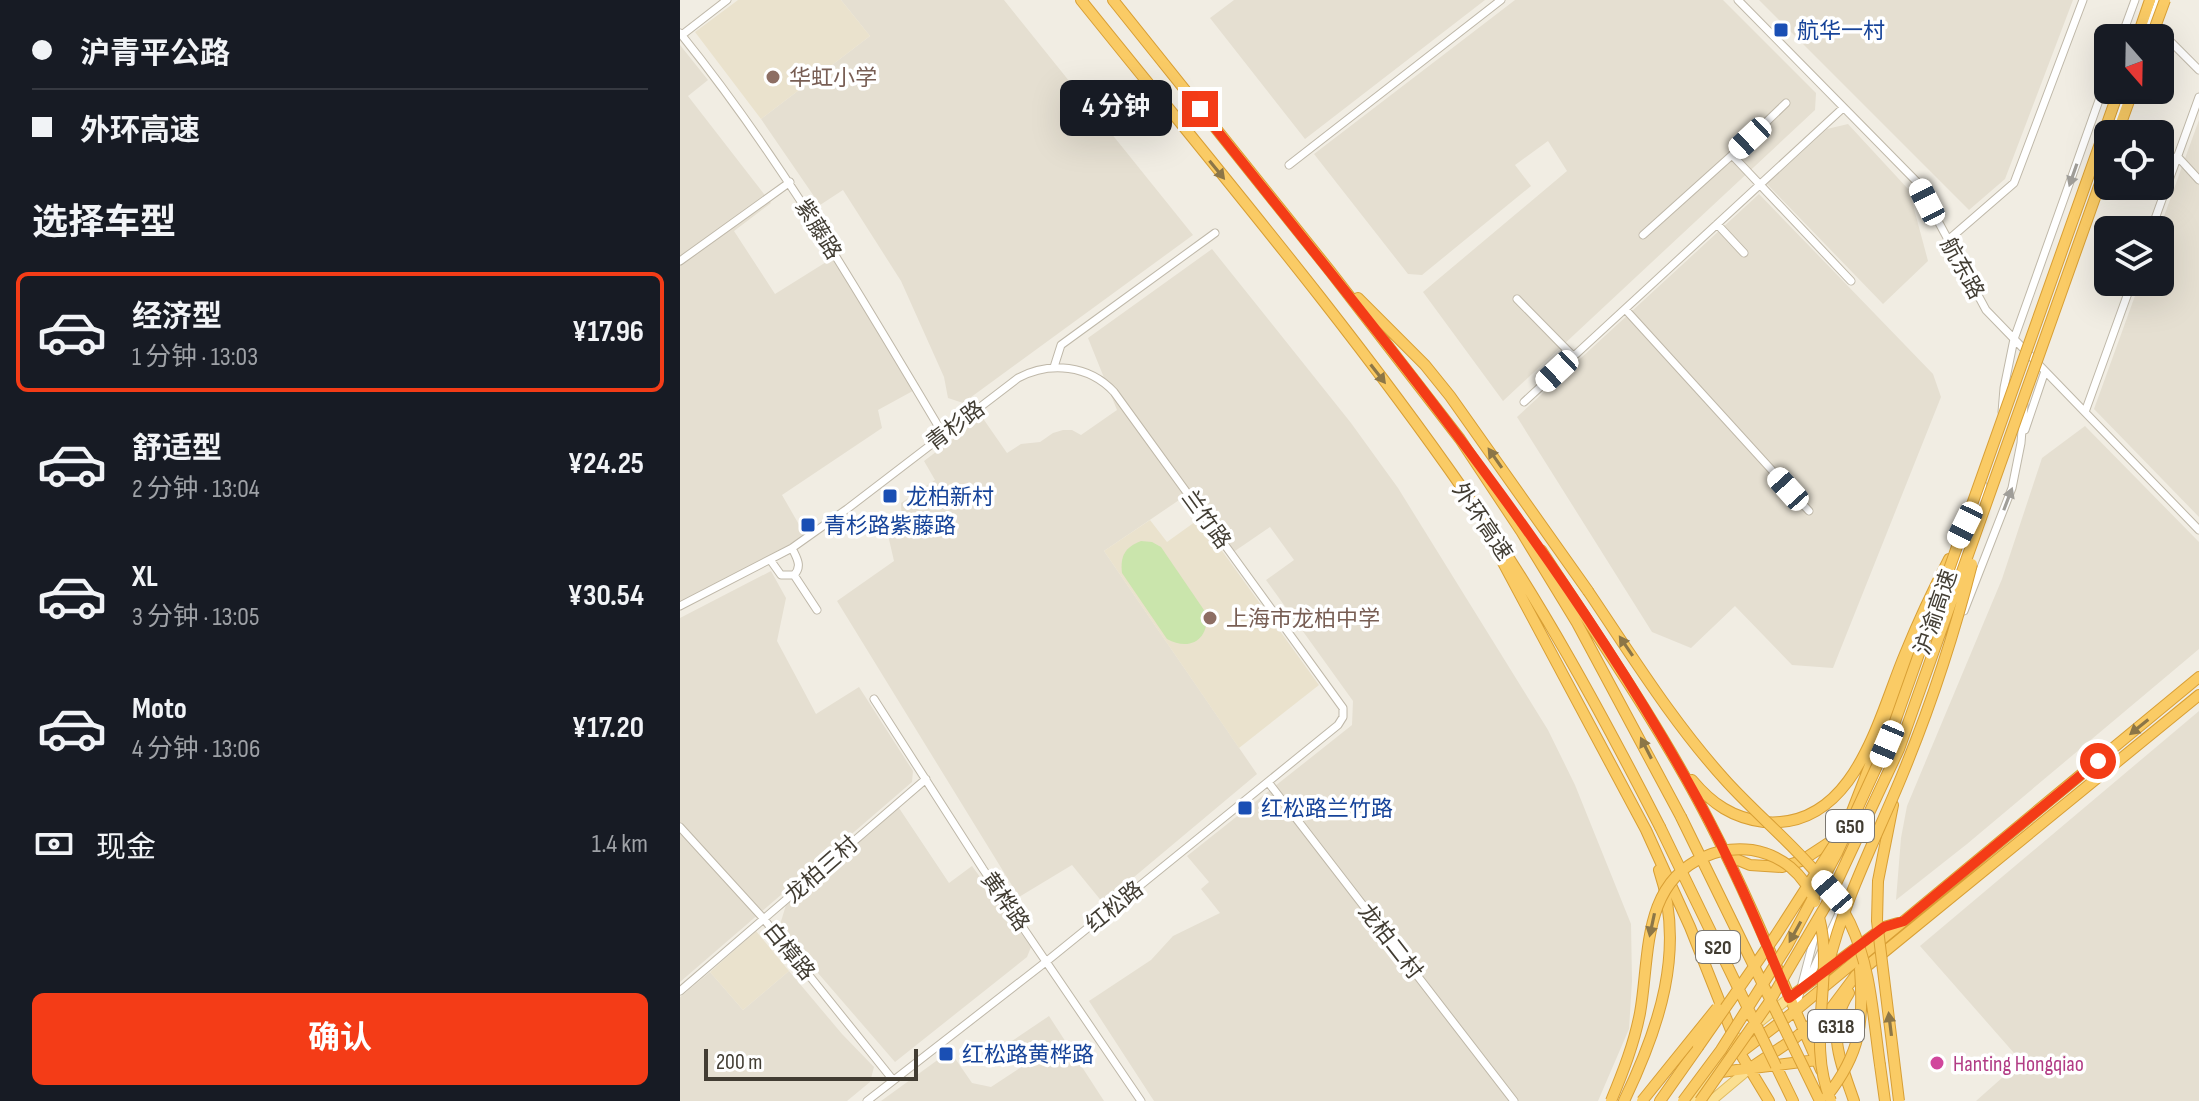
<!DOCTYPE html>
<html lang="zh">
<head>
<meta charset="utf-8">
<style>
	:root { --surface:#171b24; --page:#20242c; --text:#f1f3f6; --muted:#9ea1a6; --line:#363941; --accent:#f43c17 }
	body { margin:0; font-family:"Sofia Sans Condensed","Noto Sans SC",sans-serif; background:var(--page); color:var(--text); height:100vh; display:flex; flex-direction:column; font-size:30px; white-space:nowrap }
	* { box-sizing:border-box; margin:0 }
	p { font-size:26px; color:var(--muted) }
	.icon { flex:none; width:44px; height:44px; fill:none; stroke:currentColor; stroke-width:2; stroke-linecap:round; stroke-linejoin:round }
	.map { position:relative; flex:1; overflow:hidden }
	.side { display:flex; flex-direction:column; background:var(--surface); width:680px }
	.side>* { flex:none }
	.guide { display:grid; align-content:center; height:176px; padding:0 32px; background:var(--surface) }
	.needle { width:52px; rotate:160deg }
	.tools { position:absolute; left:1414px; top:24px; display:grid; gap:16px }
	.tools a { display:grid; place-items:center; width:80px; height:80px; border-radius:12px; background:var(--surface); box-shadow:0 8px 32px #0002; font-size:40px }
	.scale { position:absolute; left:24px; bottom:20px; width:214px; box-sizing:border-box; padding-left:8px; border:4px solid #423d33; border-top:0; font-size:22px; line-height:28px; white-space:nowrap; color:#423d33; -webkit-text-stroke:6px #fff; paint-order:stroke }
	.end { position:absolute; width:36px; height:36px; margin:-18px; border:10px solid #f43c17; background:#fff; box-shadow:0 0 0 4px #fff }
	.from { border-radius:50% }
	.bubble { position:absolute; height:56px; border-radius:12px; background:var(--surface); box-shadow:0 8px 32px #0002; font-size:26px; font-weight:700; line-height:56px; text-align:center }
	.car { position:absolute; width:24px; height:48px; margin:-24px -12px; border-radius:10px; box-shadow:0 0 6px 2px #0007; background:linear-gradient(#fff 24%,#345 0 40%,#fff 0 76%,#345 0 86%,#fff 0) }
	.guide b { display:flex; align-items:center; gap:28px; height:76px; font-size:30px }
	.guide b+b { border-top:2px solid var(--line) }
	.guide i { width:20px; height:20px; background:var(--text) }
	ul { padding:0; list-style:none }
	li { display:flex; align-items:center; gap:24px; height:120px; margin:0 16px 12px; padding:0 16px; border:4px solid transparent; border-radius:12px }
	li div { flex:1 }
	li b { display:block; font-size:30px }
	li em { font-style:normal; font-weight:700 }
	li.current { border-color:var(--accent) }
	li>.icon { width:72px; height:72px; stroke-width:1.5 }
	h2 { padding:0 32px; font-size:36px; line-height:96px }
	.pay { display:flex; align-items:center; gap:20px; height:88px; padding:0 32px; font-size:30px }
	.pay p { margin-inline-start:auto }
	.cta { display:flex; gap:16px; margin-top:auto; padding:16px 32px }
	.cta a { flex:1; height:92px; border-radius:12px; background:var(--accent); color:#fff; font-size:32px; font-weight:700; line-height:92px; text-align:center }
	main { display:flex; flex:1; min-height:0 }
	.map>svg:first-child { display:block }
	.residential { fill:#e5dfd1 }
	.education { fill:#eae2cd }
	.green { fill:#cae5ac }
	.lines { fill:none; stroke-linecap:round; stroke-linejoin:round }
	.minor-casing { stroke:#bfb8a9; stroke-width:9 }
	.major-casing { stroke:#e0bc62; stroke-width:11 }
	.highway-casing { stroke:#d89f35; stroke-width:12 }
	.minor { stroke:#fff; stroke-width:7 }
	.major { stroke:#fbdf91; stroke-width:9 }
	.highway { stroke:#facb65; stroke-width:10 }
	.highway-bridge-casing { stroke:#d89f35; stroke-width:12; stroke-linecap:butt }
	.highway-bridge { stroke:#facb65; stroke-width:10 }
	.oneway { fill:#8c7647 }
	.oneway2 { fill:#a09e99 }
	.route { stroke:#f43c17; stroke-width:10 }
	.transit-dot { fill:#1a4fb4; stroke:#fff; stroke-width:3 }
	.education-dot { fill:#8d6e63; stroke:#fff; stroke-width:3 }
	.hotel-dot { fill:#d1479c; stroke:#fff; stroke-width:3 }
	.labels { text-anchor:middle; stroke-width:7; stroke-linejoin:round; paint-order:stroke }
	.shield { fill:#fff; stroke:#7b7770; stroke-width:2 }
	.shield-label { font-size:20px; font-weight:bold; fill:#423d33 }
	.transit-label { font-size:22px; fill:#164399; stroke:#fff; text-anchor:start }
	.education-label { font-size:22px; fill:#785e54; stroke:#fff; text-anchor:start }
	.street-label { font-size:22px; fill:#423d33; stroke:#fff }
	.hotel-label { font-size:22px; fill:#b23c85; stroke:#fff; text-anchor:start }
</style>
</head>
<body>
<main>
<section class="side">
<div class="guide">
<b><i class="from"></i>沪青平公路</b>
<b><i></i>外环高速</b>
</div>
<h2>选择车型</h2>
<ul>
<li class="current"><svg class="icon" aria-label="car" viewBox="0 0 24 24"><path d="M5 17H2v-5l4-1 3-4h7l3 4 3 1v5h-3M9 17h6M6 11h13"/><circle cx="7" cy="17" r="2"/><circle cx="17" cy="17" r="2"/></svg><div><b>经济型</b><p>1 分钟 · 13:03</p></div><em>¥17.96</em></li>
<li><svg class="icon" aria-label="car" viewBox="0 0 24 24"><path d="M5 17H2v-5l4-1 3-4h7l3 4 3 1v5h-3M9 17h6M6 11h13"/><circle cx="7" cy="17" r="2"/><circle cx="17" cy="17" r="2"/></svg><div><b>舒适型</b><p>2 分钟 · 13:04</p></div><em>¥24.25</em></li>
<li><svg class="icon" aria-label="car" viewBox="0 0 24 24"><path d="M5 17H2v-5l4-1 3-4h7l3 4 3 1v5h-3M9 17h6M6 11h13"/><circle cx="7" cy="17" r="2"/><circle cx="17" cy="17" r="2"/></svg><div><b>XL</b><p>3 分钟 · 13:05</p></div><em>¥30.54</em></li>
<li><svg class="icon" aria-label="car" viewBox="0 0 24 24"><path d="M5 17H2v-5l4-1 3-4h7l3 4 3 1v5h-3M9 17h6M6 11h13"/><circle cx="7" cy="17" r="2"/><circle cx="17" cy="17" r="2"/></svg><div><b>Moto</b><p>4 分钟 · 13:06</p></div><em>¥17.20</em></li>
</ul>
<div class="pay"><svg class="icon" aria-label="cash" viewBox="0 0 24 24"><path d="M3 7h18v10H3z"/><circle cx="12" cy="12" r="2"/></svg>现金<p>1.4 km</p></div>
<div class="cta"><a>确认</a></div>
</section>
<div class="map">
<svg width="1519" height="1101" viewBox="0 0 1519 1101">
	<rect width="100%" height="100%" fill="#f1ede3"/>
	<path class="residential" d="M161 0H324L513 235 283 403 268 398 264 377 221 281 163 190 140 205 81 119 190 36Z
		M554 0H805L625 139 530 18Z
		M835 0H1043L1136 93 1135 110 823 401 743 292 887 171 868 141 835 165 851 186 742 275 728 274 634 154Z
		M1079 0H1393L1325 179 1289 210Z
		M0 45 28 80 8 96 91 203 54 231 95 294 159 254 240 387 198 410 202 428 102 495 125 535 95 554 0 602Z
		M1519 120V517L1414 409 1460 282H1480L1479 230Z
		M1168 124 1229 190 1248 261 1203 304 1087 184 1147 129Z
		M1079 194 1253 374 1261 397 1153 668 1112 665 1055 606 1011 648 972 632 837 417Z
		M532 249 671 423 718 488 868 730 895 785 951 924 952 981 949 1029 918 1101H474L409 1001 471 960 493 936 540 913 521 889 529 882 507 856 672 725 673 701 586 580 614 560 590 527 552 553 508 494 424 551 577 774 423 903 392 865 339 897 157 601 214 561 208 535 222 524 221 503 255 480 244 461 302 417 327 453 341 444 360 442 373 433 383 430H392L401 435 437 410 408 338Z
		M1405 426 1519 542V649L1287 844 1216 900 1221 838 1227 806 1322 579 1362 458Z
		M91 571 106 598 97 641 136 714 179 687 233 771 232 782 0 982V618Z
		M1519 711V1101H1296L1341 1061 1240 946Z
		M219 808 269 883 292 866 351 947 347 957 215 1062 99 928 106 905Z
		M109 971 162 1034 194 1067 190 1082 167 1101H0V997L30 972 63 1010Z
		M369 1016 424 1101H201L270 1051 292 1083 311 1087 346 1064 332 1041Z"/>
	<path class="education" d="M58 0H161L190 36 81 119 15 32Z
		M519 519 639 685 559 748 424 551 470 520 487 542Z
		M76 931 109 971 63 1010 30 972Z"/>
	<path class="green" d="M461 541 472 542 481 547 526 613C530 639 510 652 487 639L442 573C440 556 445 547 461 541Z"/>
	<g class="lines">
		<g class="minor-casing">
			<path id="minor" d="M1058 0 1237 182 1306 310 1519 530
				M1469 28 1487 38 1519 70
				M0 33C101 158 181 297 263 434
				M2 35 47 0
				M1441 38 1455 0
				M1465 38 1479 0
				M1106 103 1052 155 1171 281
				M1432 134 1447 90
				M1497 156 1519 180
				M609 165 821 0
				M1421 166 1428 146
				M1037 224 1064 253
				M1471 230 1519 97
				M963 235 1052 155
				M1267 241 1334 183 1403 0
				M0 261 110 182
				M837 299 893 356
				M945 309 1129 511
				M374 367 381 345 535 233
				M844 402 1163 108
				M1322 412 1324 388 1334 339 1428 75
				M1405 412 1452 282
				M1345 430 1365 371
				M91 561 101 575H114C123 566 116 557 112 548
				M114 575 137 610
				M0 606 112 548 167 509 338 378C370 361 409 365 434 392L663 708V717L658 725 367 961 187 1101
				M1284 611 1332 488 1341 443 1344 405
				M1252 632 1295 518 1303 485
				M194 699 303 869 461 1101
				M588 782 834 1101
				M1184 812 1208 753
				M0 827 83 918 213 1080
				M1127 983 1162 907
				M0 991 246 779
				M1116 1007 1137 927"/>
		</g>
		<g class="major-casing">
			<path id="major" d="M1077 1024 1109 998
				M1011 1101 1059 1038
				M1031 1101 1069 1069"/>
		</g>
		<g class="highway-casing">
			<path id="highway" d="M401 0C531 162 666 321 785 492 859 598 921 712 980 827
				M433 0 650 271 780 439 841 531 897 623 1001 817
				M1457 38 1470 0
				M1437 134 1453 90
				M678 298 745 365 770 396 908 591
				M861 550C920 640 982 729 1031 825 1072 904 1105 988 1141 1070
				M820 557 966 830 1010 927 1060 1053 1089 1101
				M1012 780C1032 804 1053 818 1084 822 1175 830 1198 718 1225 654 1238 622 1253 590 1269 559
				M1046 855 1070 865 1102 867 1121 861 1153 840 1171 814 1235 649 1253 630
				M1198 881 1213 805
				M1169 993C1145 1030 1161 1063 1174 1101
				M1109 998 1204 927 1218 923
				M1060 1053 1115 1011 1519 677
				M1200 1065 1205 1101
				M1096 1066 1113 1101
				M1069 1069 1115 1038 1152 1007 1176 975 1519 695
				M1041 1072 1137 1060
				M944 1101C979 1028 1006 950 979 870
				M980 1101 1018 1047"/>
		</g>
		<use href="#minor" class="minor"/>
		<use href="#major" class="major"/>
		<use href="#highway" class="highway"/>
		<g class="highway-bridge-casing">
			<path id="highway-bridge" d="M1471 38 1485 0
				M908 591C952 656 994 724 1047 782 1089 828 1143 867 1170 923 1191 967 1193 1017 1200 1065
				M1001 817 1140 1101
				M980 827 1096 1066
				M1198 881 1197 921 1219 1101
				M1139 917C1155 977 1125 1041 1151 1101
				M1148 966C1164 899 1197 837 1223 773 1251 705 1274 635 1292 564
				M1018 1047 1096 935 1157 840
				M1147 1096C1181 1053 1184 1022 1180 969
				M931 1101C943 1072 954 1044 960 1013 970 958 961 884 1024 857 1039 850 1055 848 1072 850 1102 855 1124 874 1135 902
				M962 1101 1037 1008
				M1003 1101 1041 1050 1107 946 1157 853 1207 744 1439 90
				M1020 1101 1088 1004 1146 905 1219 749 1428 161"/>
		</g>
		<use href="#highway-bridge" class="highway-bridge"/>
	</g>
	<defs><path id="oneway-solid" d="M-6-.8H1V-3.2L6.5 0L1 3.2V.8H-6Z" transform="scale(2)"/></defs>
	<g class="oneway">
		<use href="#oneway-solid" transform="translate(537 170) rotate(51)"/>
		<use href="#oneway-solid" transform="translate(698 374) rotate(52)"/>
		<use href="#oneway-solid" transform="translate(815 458) rotate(-125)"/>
		<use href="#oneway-solid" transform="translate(946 646) rotate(-124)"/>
		<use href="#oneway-solid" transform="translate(1459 727) rotate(141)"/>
		<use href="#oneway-solid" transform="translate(966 748) rotate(-117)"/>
		<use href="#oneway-solid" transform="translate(972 925) rotate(102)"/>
		<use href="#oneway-solid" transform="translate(1115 932) rotate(119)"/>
		<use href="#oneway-solid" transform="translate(1210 1024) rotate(-97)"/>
	</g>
	<g class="oneway2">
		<use href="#oneway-solid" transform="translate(1393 175) rotate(109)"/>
		<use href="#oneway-solid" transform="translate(1328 499) rotate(-69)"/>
	</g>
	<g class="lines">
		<path class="route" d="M520 109C696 331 882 551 1018 800 1053 864 1081 932 1109 998L1204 927 1224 921 1418 761"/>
	</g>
	<g class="transit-dot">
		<rect x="1093" y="22" width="16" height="16" rx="4"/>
		<rect x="202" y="488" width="16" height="16" rx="4"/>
		<rect x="120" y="517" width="16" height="16" rx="4"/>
		<rect x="557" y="800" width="16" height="16" rx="4"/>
		<rect x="258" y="1046" width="16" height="16" rx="4"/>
	</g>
	<g class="education-dot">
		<circle cx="93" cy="77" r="8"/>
		<circle cx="530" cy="618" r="8"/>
	</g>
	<circle class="hotel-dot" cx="1257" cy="1063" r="8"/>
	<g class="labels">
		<g class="shield">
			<rect x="1146" y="810" width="48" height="32" rx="6"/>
			<rect x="1016" y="931" width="44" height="32" rx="6"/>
			<rect x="1128" y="1010" width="56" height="32" rx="6"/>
		</g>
		<g class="shield-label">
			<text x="1170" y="833">G50</text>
			<text x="1038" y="954">S20</text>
			<text x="1156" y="1033">G318</text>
		</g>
		<g class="transit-label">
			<text x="1117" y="38">航华一村</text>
			<text x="226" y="504">龙柏新村</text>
			<text x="144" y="533">青杉路紫藤路</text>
			<text x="581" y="816">红松路兰竹路</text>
			<text x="282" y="1062">红松路黄桦路</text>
		</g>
		<g class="education-label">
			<text x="109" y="85">华虹小学</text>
			<text x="546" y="626">上海市龙柏中学</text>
		</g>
		<g class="street-label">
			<text transform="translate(139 229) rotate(58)" y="8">紫藤路</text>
			<text transform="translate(1283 268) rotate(61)" y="8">航东路</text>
			<text transform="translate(275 425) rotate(-37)" y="8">青杉路</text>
			<text transform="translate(527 519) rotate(54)" y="8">兰竹路</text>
			<text transform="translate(803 521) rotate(56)" y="8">外环高速</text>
			<text transform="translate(1255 612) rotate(-71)" y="8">沪渝高速</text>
			<text transform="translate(141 869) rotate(-41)" y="8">龙柏三村</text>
			<text transform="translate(326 901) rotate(55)" y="8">黄桦路</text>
			<text transform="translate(434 906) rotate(-39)" y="8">红松路</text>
			<text transform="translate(711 941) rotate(52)" y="8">龙柏二村</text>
			<text transform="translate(110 951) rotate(51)" y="8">白樟路</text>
		</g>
		<g class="hotel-label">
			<text x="1273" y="1071">Hanting Hongqiao</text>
		</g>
	</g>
</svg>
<div class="tools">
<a><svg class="needle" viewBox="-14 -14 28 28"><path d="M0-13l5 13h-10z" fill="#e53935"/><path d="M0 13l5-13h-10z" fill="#9ea1a6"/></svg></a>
<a><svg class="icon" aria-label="locate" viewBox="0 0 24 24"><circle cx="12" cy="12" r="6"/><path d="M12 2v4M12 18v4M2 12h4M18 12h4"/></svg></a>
<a><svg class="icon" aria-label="layers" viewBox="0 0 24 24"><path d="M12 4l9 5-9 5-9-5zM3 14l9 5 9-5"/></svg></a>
</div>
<div class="scale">200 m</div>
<i class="end from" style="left:1418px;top:761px"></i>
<i class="end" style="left:520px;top:109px"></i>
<div class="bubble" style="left:380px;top:80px;width:112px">4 分钟</div>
<i class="car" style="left:1070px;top:138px;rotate:227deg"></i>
<i class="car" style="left:1247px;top:202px;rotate:333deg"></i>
<i class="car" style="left:877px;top:371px;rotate:227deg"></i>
<i class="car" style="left:1108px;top:489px;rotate:318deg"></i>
<i class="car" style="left:1285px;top:525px;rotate:206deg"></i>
<i class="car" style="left:1207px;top:744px;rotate:203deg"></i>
<i class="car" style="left:1152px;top:892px;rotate:319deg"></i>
</div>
</main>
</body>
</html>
